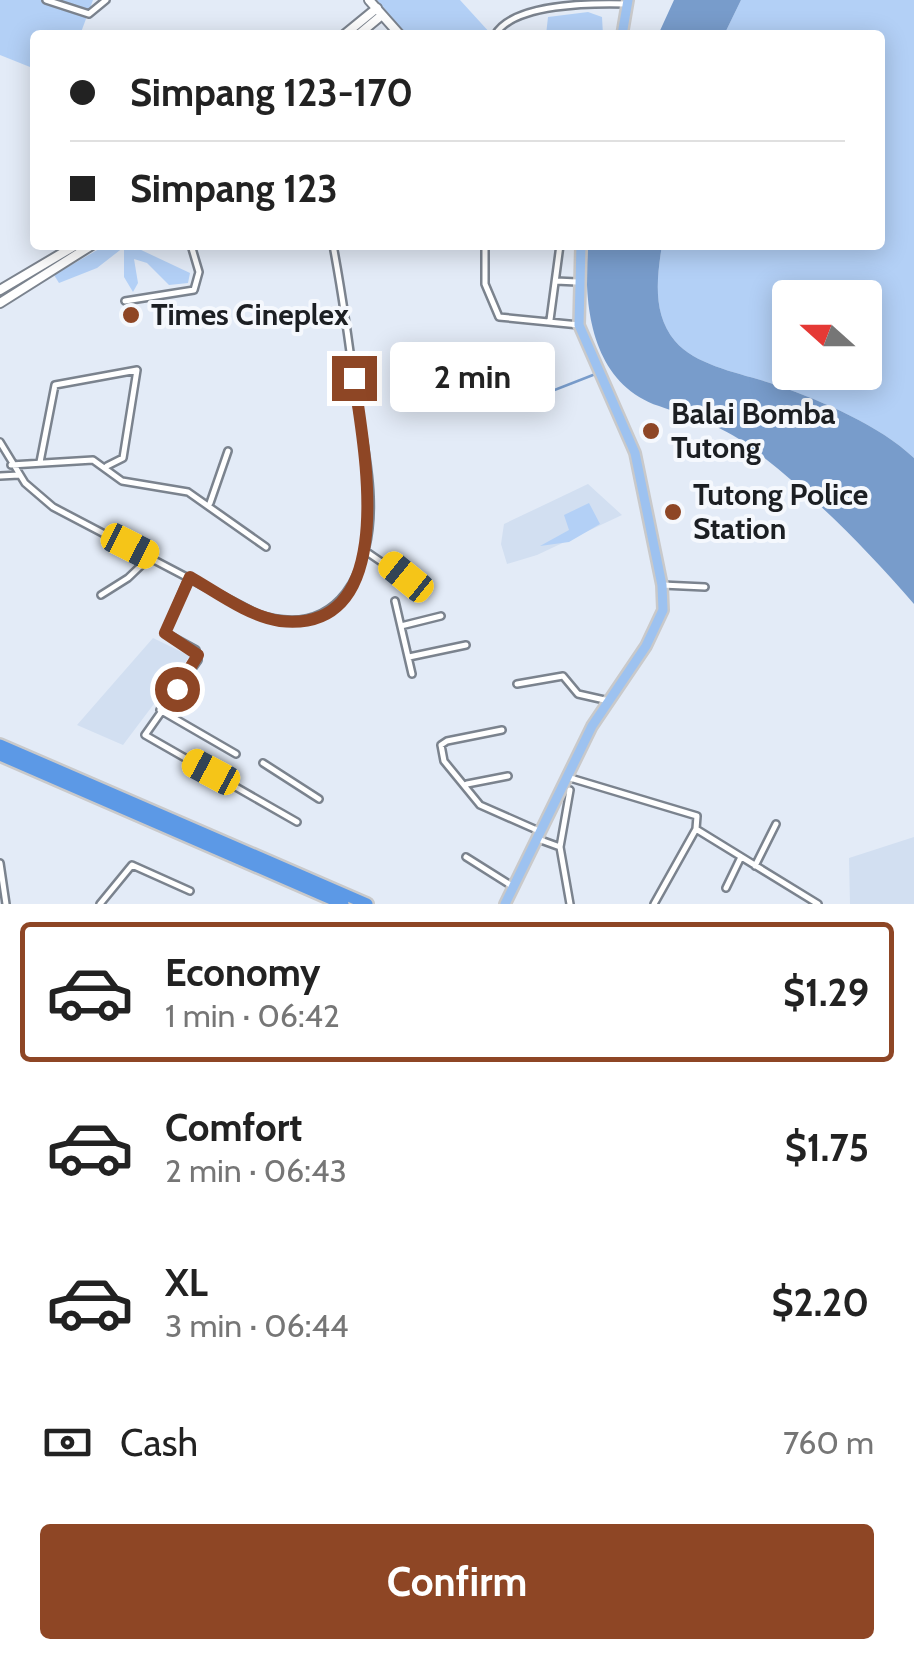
<!DOCTYPE html>
<html lang="en">
<head>
<meta charset="utf-8">
<style>
	:root { --surface:#fff; --page:#f6f6f6; --text:#222; --muted:#767676; --line:#e0e0e0; --accent:#8e4625 }
	body { margin:0; font-family:Cabin,sans-serif; background:var(--page); color:var(--text); height:100vh; display:flex; flex-direction:column; font-size:38px; white-space:nowrap }
	* { box-sizing:border-box; margin:0 }
	p { font-size:32px; color:var(--muted) }
	.icon { flex:none; width:55px; height:55px; fill:none; stroke:currentColor; stroke-width:2; stroke-linecap:round; stroke-linejoin:round }
	.map { position:relative; height:904px; overflow:hidden }
	.side { display:flex; flex-direction:column; background:var(--surface); flex:1 }
	.side>* { flex:none }
	.guide { position:absolute; left:30px; top:30px; width:855px; height:220px; border-radius:10px; box-shadow:0 5px 25px #0003; display:grid; align-content:center; height:220px; padding:0 40px; background:var(--surface) }
	.needle { width:65px; rotate:291deg }
	.tools { position:absolute; left:772px; top:280px; display:grid; gap:20px }
	.tools a { display:grid; place-items:center; width:110px; height:110px; border-radius:10px; background:var(--surface); box-shadow:0 5px 25px #0003; font-size:50px }
	.end { position:absolute; width:45px; height:45px; margin:-22px; border:12px solid #8e4625; background:#fff; box-shadow:0 0 0 5px #fff }
	.from { border-radius:50% }
	.bubble { position:absolute; height:70px; border-radius:10px; background:var(--surface); box-shadow:0 5px 25px #0003; font-size:32px; font-weight:700; line-height:70px; text-align:center }
	.car { position:absolute; width:30px; height:60px; margin:-30px -15px; border-radius:12px; box-shadow:0 0 8px 2px #0007; background:linear-gradient(#f5c518 24%,#345 0 40%,#f5c518 0 76%,#345 0 86%,#f5c518 0) }
	.guide b { display:flex; align-items:center; gap:35px; height:95px; font-size:38px }
	.guide b+b { border-top:2px solid var(--line) }
	.guide i { width:25px; height:25px; background:var(--text) }
	ul { padding:18px 0 0; list-style:none }
	li { display:flex; align-items:center; gap:30px; height:140px; margin:0 20px 15px; padding:0 20px; border:5px solid transparent; border-radius:10px }
	li div { flex:1 }
	li b { display:block; font-size:38px }
	li em { font-style:normal; font-weight:700 }
	li.active { border-color:var(--accent) }
	li>.icon { width:90px; height:90px; stroke-width:1.5 }
	.pay { display:flex; align-items:center; gap:25px; height:110px; padding:0 40px; font-size:38px }
	.pay p { margin-inline-start:auto }
	.cta { display:flex; gap:20px; margin-top:auto; padding:20px 40px }
	.cta a { flex:1; height:115px; border-radius:10px; background:var(--accent); color:#fff; font-size:40px; font-weight:700; line-height:115px; text-align:center }
	.map>svg:first-child { display:block }
	.built { fill:#d2dff1 }
	.green { fill:#b3d0f6; fill-rule:evenodd }
	.water { fill:#789ccb }
	.lines { fill:none; stroke-linecap:round; stroke-linejoin:round }
	.stream { stroke:#789ccb; stroke-width:2.5 }
	.street-casing { stroke:#7b838e; stroke-width:10 }
	.secondary-casing { stroke:#7b838e; stroke-width:12 }
	.primary-casing { stroke:#c9c9ca; stroke-width:14 }
	.highway-casing { stroke:#c9c9ca; stroke-width:16 }
	.street { stroke:#fff; stroke-width:5 }
	.secondary { stroke:#fff; stroke-width:8 }
	.primary { stroke:#9dc2f0; stroke-width:9 }
	.highway { stroke:#5c99e6; stroke-width:11 }
	.route { stroke:#8e4625; stroke-width:12 }
	.poi-dot { fill:#8e4625; stroke:#f5f8fd; stroke-width:4 }
	.labels { text-anchor:middle; stroke-width:8; stroke-linejoin:round; paint-order:stroke }
	.poi-label { font-size:30px; font-weight:bold; fill:#1c1f23; stroke:#f5f8fd; text-anchor:start }
</style>
</head>
<body>
<div class="map">
<svg width="914" height="904" viewBox="0 0 914 904">
	<rect width="100%" height="100%" fill="#e3ebf7"/>
	<path class="built" d="M588 484 622 515 537 555 507 564 501 544 504 524Z
		M153 638 190 656 123 745 77 725Z
		M914 837V904H850L849 858Z"/>
	<path class="green" d="M0 0H93L80 35H35V69L0 55Z
		M377 0H460L491 34 407 35Z
		M741 0H914V458C879 425 824 402 779 386 747 374 698 368 675 341 652 314 657 277 662 245H880V35H724ZM790 298H865V372H790Z
		M588 12 602 17 603 35H546L548 17Z
		M106 245H142L139 249 190 273 188 283 169 285 147 263 134 259 138 283 133 292 124 277V247L97 268 59 283 54 275Z
		M589 503 600 524 569 542 540 546 569 530 564 515Z"/>
	<path class="water" d="M674 0H741L724 35H658Z
		M588 245H662C657 277 652 314 675 341 698 368 747 374 779 386 824 402 879 425 914 458V604C863 545 811 493 749 446 720 424 692 418 659 406 591 383 583 305 588 245Z"/>
	<g class="lines">
		<path class="stream" d="M503 410 593 375"/>
		<g class="street-casing">
			<path id="street" d="M46 0 89 14 106 0
				M495 35C513 3 593 3 628 4
				M485 245V284L499 317 579 325
				M556 281 577 282
				M125 301 194 290 199 272 191 245
				M550 320 560 245
				M0 442 25 483 53 507 257 614C340 642 373 569 370 497 369 461 360 425 355 390 349 342 342 293 333 245
				M40 462 55 385 137 370 123 458 107 466
				M11 465 93 460 122 481 188 492 266 547
				M0 476 19 475
				M210 503 228 451
				M364 550 425 592
				M189 577 165 633 196 650 198 660 145 735 297 822
				M662 585 705 587
				M101 595 128 578 150 557
				M395 601 412 674
				M401 626 441 616
				M409 657 466 645
				M517 684 563 676 578 694 609 701
				M160 710 236 754
				M502 730 447 741 441 745 444 761 480 805 539 831
				M263 763 319 799
				M567 777 697 816 696 829 654 904
				M467 784 508 776
				M696 829 818 904
				M538 839 560 847 570 904
				M560 847 570 790
				M466 857 512 886
				M0 863 6 904
				M755 866 776 824
				M726 888 741 857
				M100 904 132 865 190 891"/>
		</g>
		<g class="secondary-casing">
			<path id="secondary" d="M369 0 400 35
				M344 35 377 8
				M358 35 382 15
				M0 290 76 245
				M0 303 92 245"/>
		</g>
		<g class="primary-casing">
			<path id="primary" d="M622 35 628 0
				M505 904 592 726 646 646 663 610 662 585 635 453 579 325 581 245"/>
		</g>
		<g class="highway-casing">
			<path id="highway" d="M0 745 367 904
				M0 755 343 904"/>
		</g>
		<use href="#street" class="street"/>
		<use href="#secondary" class="secondary"/>
		<use href="#primary" class="primary"/>
		<use href="#highway" class="highway"/>
	</g>
	<g class="lines">
		<path class="route" d="M177 689 198 655 165 633 190 577C216 592 250 617 280 621 403 635 363 444 354 378"/>
	</g>
	<g class="poi-dot">
		<circle cx="131" cy="315" r="10"/>
		<circle cx="651" cy="431" r="10"/>
		<circle cx="673" cy="512" r="10"/>
	</g>
	<g class="labels">
		<g class="poi-label">
			<text x="151" y="325">Times Cineplex</text>
			<text x="671" y="424">Balai Bomba<tspan x="671" dy="34">Tutong</tspan></text>
			<text x="693" y="505">Tutong Police<tspan x="693" dy="34">Station</tspan></text>
		</g>
	</g>
</svg>
<div class="tools">
<a><svg class="needle" viewBox="-14 -14 28 28"><path d="M0-13l5 13h-10z" fill="#e53935"/><path d="M0 13l5-13h-10z" fill="#767676"/></svg></a>
</div>
<i class="end from" style="left:177px;top:689px"></i>
<i class="end" style="left:354px;top:378px"></i>
<div class="bubble" style="left:390px;top:342px;width:165px">2 min</div>
<i class="car" style="left:130px;top:546px;rotate:117deg"></i>
<i class="car" style="left:406px;top:577px;rotate:309deg"></i>
<i class="car" style="left:211px;top:772px;rotate:298deg"></i>
<div class="guide">
<b><i class="from"></i>Simpang 123-170</b>
<b><i></i>Simpang 123</b>
</div>
</div>
<section class="side">
<ul>
<li class="active"><svg class="icon" aria-label="car" viewBox="0 0 24 24"><path d="M5 17H2v-5l4-1 3-4h7l3 4 3 1v5h-3M9 17h6M6 11h13"/><circle cx="7" cy="17" r="2"/><circle cx="17" cy="17" r="2"/></svg><div><b>Economy</b><p>1 min · 06:42</p></div><em>$1.29</em></li>
<li><svg class="icon" aria-label="car" viewBox="0 0 24 24"><path d="M5 17H2v-5l4-1 3-4h7l3 4 3 1v5h-3M9 17h6M6 11h13"/><circle cx="7" cy="17" r="2"/><circle cx="17" cy="17" r="2"/></svg><div><b>Comfort</b><p>2 min · 06:43</p></div><em>$1.75</em></li>
<li><svg class="icon" aria-label="car" viewBox="0 0 24 24"><path d="M5 17H2v-5l4-1 3-4h7l3 4 3 1v5h-3M9 17h6M6 11h13"/><circle cx="7" cy="17" r="2"/><circle cx="17" cy="17" r="2"/></svg><div><b>XL</b><p>3 min · 06:44</p></div><em>$2.20</em></li>
</ul>
<div class="pay"><svg class="icon" aria-label="cash" viewBox="0 0 24 24"><path d="M3 7h18v10H3z"/><circle cx="12" cy="12" r="2"/></svg>Cash<p>760 m</p></div>
<div class="cta"><a>Confirm</a></div>
</section>
</body>
</html>
